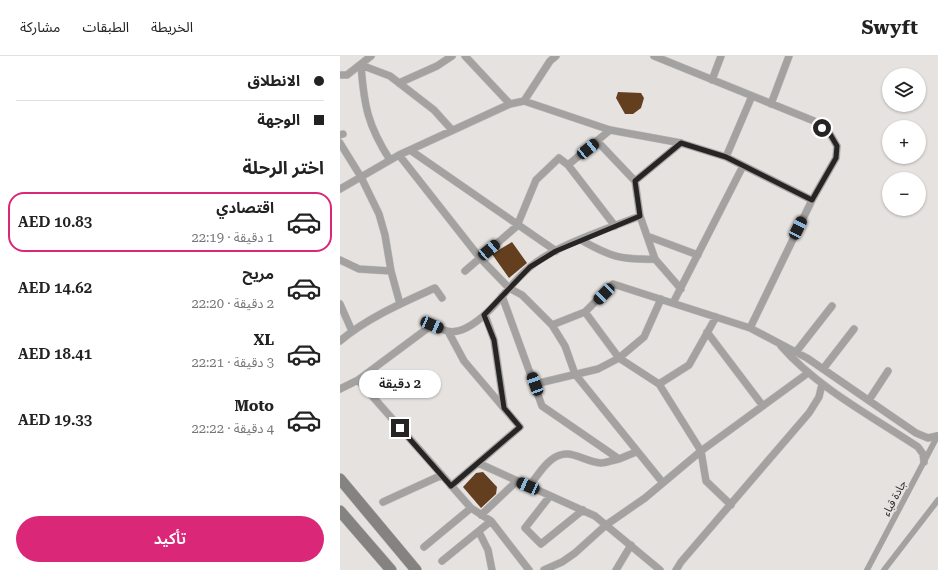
<!DOCTYPE html>
<html lang="ar">
<head>
<meta charset="utf-8">
<style>
	:root { --surface:#fff; --page:#f2f2f2; --text:#222; --muted:#767676; --line:#e0e0e0; --accent:#db2777 }
	body { margin:0; font-family:"Roboto Serif","Noto Sans Arabic",serif; background:var(--page); color:var(--text); direction:rtl; height:100vh; display:flex; flex-direction:column; font-size:15px; white-space:nowrap }
	* { box-sizing:border-box; margin:0 }
	p { font-size:13px; color:var(--muted) }
	.icon { flex:none; width:22px; height:22px; fill:none; stroke:currentColor; stroke-width:2; stroke-linecap:round; stroke-linejoin:round }
	.map { position:relative; flex:1; overflow:hidden; direction:ltr }
	.drawer { display:flex; flex-direction:column; background:var(--surface); width:340px }
	.drawer>* { flex:none }
	.guide { display:grid; align-content:center; height:88px; padding:0 16px; background:var(--surface) }
	.controls { position:absolute; left:542px; top:12px; display:grid; gap:8px }
	.controls a { display:grid; place-items:center; width:44px; height:44px; border-radius:50%; background:var(--surface); box-shadow:0 1px 3px #0004; font-size:20px }
	.end { position:absolute; width:18px; height:18px; margin:-9px; border:5px solid #272524; background:#fff; box-shadow:0 0 0 2px #fff }
	.from { border-radius:50% }
	.bubble { position:absolute; height:28px; border-radius:14px; background:var(--surface); box-shadow:0 1px 3px #0004; font-size:13px; font-weight:600; line-height:28px; text-align:center; direction:rtl }
	.car { position:absolute; width:12px; height:24px; margin:-12px -6px; border-radius:5px; box-shadow:0 0 3px 1px #0007; background:linear-gradient(#222 24%,#8ab4d8 0 40%,#222 0 76%,#8ab4d8 0 86%,#222 0) }
	.guide b { display:flex; align-items:center; gap:14px; height:38px; font-size:15px }
	.guide b+b { border-top:1px solid var(--line) }
	.guide i { width:10px; height:10px; background:var(--text) }
	ul { padding:0; list-style:none }
	li { display:flex; align-items:center; gap:12px; height:60px; margin:0 8px 6px; padding:0 8px; border:2px solid transparent; border-radius:16px }
	li div { flex:1 }
	li b { display:block; font-size:15px }
	li em { font-style:normal; font-weight:600 }
	li.selected { border-color:var(--accent) }
	li>.icon { width:36px; height:36px; stroke-width:1.5 }
	h2 { padding:0 16px; font-size:18px; line-height:48px }
	.primary-button { display:flex; gap:8px; margin-top:auto; padding:8px 16px }
	.primary-button a { flex:1; height:46px; border-radius:24px; background:var(--accent); color:#fff; font-size:16px; font-weight:600; line-height:46px; text-align:center }
	header { display:flex; align-items:center; gap:24px; box-sizing:border-box; height:56px; padding:0 20px; background:var(--surface); border-bottom:1px solid var(--line) }
	header strong { font-size:19px }
	nav { display:flex; gap:22px; margin-inline-start:auto; font-size:14px }
	main { display:flex; flex:1; min-height:0 }
	.map>svg:first-child { display:block }
	.building { fill:#633f20 }
	.lines { fill:none; stroke-linecap:round; stroke-linejoin:round }
	.pedestrian-casing { stroke:#c4c0be; stroke-width:6 }
	.minor-casing { stroke:#c4c0be; stroke-width:8 }
	.secondary-casing { stroke:#c4c0be; stroke-width:12 }
	.pedestrian { stroke:#a4a2a1; stroke-width:5.5 }
	.minor { stroke:#a4a2a1; stroke-width:7 }
	.secondary { stroke:#858382; stroke-width:11 }
	.route { stroke:#272524; stroke-width:5 }
	.labels { text-anchor:middle; stroke-width:4; stroke-linejoin:round; paint-order:stroke }
	.street-label { font-size:11px; fill:#272524; stroke:#e6e2e0 }
</style>
</head>
<body>
<header>
<strong>Swyft</strong>
<nav><a>الخريطة</a><a>الطبقات</a><a>مشاركة</a></nav>
</header>
<main>
<div class="map">
<svg width="598" height="514" viewBox="0 0 598 514">
	<rect width="100%" height="100%" fill="#e6e2e0"/>
	<path class="building" d="M278 36 301 37 304 42 301 52 293 58H285L276 42Z
		M172 186 187 207 169 222 152 198Z
		M143 416 157 431 156 438 141 452 123 431 136 417Z"/>
	<g class="lines">
		<g class="pedestrian-casing">
			<path id="pedestrian" d="M527 514 598 379
				M544 514 598 444"/>
		</g>
		<g class="minor-casing">
			<path id="minor" d="M125 0 170 48
				M314 0 474 65 490 78 497 90 496 102 472 144 410 272
				M0 19H7L31 0
				M372 24 381 0
				M59 27 97 10 112 0
				M184 45 210 5 216 0
				M431 48 449 0
				M0 79 3 78
				M257 85 295 125 300 160 315 203 341 233
				M0 87 21 121 39 158 45 179 51 215 60 248
				M70 94 216 195
				M59 99 140 202 169 232 182 239 212 269 225 290 235 318 323 427
				M386 101 412 40
				M50 104C28 70 24 50 21 9L50 20 94 54 112 74
				M228 109 270 74
				M295 125 341 87
				M0 133 59 99 170 48 184 45 270 74 341 87 386 101 472 144
				M307 180 358 199
				M241 184C271 201 281 204 315 203
				M0 204 19 213 51 215
				M125 215 177 170 196 124 219 102 228 109 275 170
				M162 240 202 350 279 403 296 396
				M333 247 403 110
				M0 248 12 275
				M245 256 279 302 319 328 361 395 366 425 391 449
				M145 259 154 284 164 351
				M212 269 245 256 273 228 410 272 467 302 576 377 588 382 597 380
				M367 276 423 350
				M109 277 124 305 180 371 111 430
				M0 285C27 262 62 247 95 232L102 242
				M441 290C478 332 531 360 578 391L583 398 584 406
				M456 296 492 250
				M483 313 514 273
				M18 324 131 452 151 465 189 514
				M195 328 258 313 279 302 304 281 321 243
				M319 328 349 309 376 261
				M0 333 18 324 92 269C105 275 112 279 126 272 152 259 167 230 190 211 216 189 267 173 300 160
				M529 344 548 315
				M138 407 255 460 320 514
				M189 430C196 422 202 411 211 404 229 390 241 405 261 407 266 407 273 404 279 403
				M210 440 185 472 201 488 243 454
				M43 446 102 419
				M141 459 177 425
				M139 476 148 494 152 514
				M84 491 131 452
				M102 505 151 465
				M204 514 222 506 235 497 266 469 305 442 361 395 468 317
				M276 514 291 489
				M336 514 341 506 469 357 479 341 482 328"/>
		</g>
		<g class="secondary-casing">
			<path id="secondary" d="M0 423 76 514
				M0 455 51 514"/>
		</g>
		<use href="#pedestrian" class="pedestrian"/>
		<use href="#minor" class="minor"/>
		<use href="#secondary" class="secondary"/>
	</g>
	<g class="lines">
		<path class="route" d="M60 372 111 430 180 371 164 352 154 284 144 259 190 211 216 195 300 160 295 125 341 87 386 101 472 144 496 102 497 90 490 78 482 72"/>
	</g>
	<g class="labels">
		<g class="street-label">
			<text transform="translate(554 442) rotate(-62)" y="4">جادة قباء</text>
		</g>
	</g>
</svg>
<div class="controls">
<a><svg class="icon" aria-label="layers" viewBox="0 0 24 24"><path d="M12 4l9 5-9 5-9-5zM3 14l9 5 9-5"/></svg></a>
<a>+</a>
<a>−</a>
</div>
<i class="end from" style="left:482px;top:72px"></i>
<i class="end" style="left:60px;top:372px"></i>
<div class="bubble" style="left:19px;top:314px;width:82px">2 دقيقة</div>
<i class="car" style="left:248px;top:93px;rotate:51deg"></i>
<i class="car" style="left:458px;top:172px;rotate:26deg"></i>
<i class="car" style="left:149px;top:194px;rotate:50deg"></i>
<i class="car" style="left:264px;top:238px;rotate:225deg"></i>
<i class="car" style="left:92px;top:269px;rotate:113deg"></i>
<i class="car" style="left:195px;top:328px;rotate:340deg"></i>
<i class="car" style="left:188px;top:430px;rotate:294deg"></i>
</div>
<section class="drawer">
<div class="guide">
<b><i class="from"></i>الانطلاق</b>
<b><i></i>الوجهة</b>
</div>
<h2>اختر الرحلة</h2>
<ul>
<li class="selected"><svg class="icon" aria-label="car" viewBox="0 0 24 24"><path d="M5 17H2v-5l4-1 3-4h7l3 4 3 1v5h-3M9 17h6M6 11h13"/><circle cx="7" cy="17" r="2"/><circle cx="17" cy="17" r="2"/></svg><div><b>اقتصادي</b><p>1 دقيقة · 22:19</p></div><em>AED 10.83</em></li>
<li><svg class="icon" aria-label="car" viewBox="0 0 24 24"><path d="M5 17H2v-5l4-1 3-4h7l3 4 3 1v5h-3M9 17h6M6 11h13"/><circle cx="7" cy="17" r="2"/><circle cx="17" cy="17" r="2"/></svg><div><b>مريح</b><p>2 دقيقة · 22:20</p></div><em>AED 14.62</em></li>
<li><svg class="icon" aria-label="car" viewBox="0 0 24 24"><path d="M5 17H2v-5l4-1 3-4h7l3 4 3 1v5h-3M9 17h6M6 11h13"/><circle cx="7" cy="17" r="2"/><circle cx="17" cy="17" r="2"/></svg><div><b>XL</b><p>3 دقيقة · 22:21</p></div><em>AED 18.41</em></li>
<li><svg class="icon" aria-label="car" viewBox="0 0 24 24"><path d="M5 17H2v-5l4-1 3-4h7l3 4 3 1v5h-3M9 17h6M6 11h13"/><circle cx="7" cy="17" r="2"/><circle cx="17" cy="17" r="2"/></svg><div><b>Moto</b><p>4 دقيقة · 22:22</p></div><em>AED 19.33</em></li>
</ul>
<div class="primary-button"><a>تأكيد</a></div>
</section>
</main>
</body>
</html>
